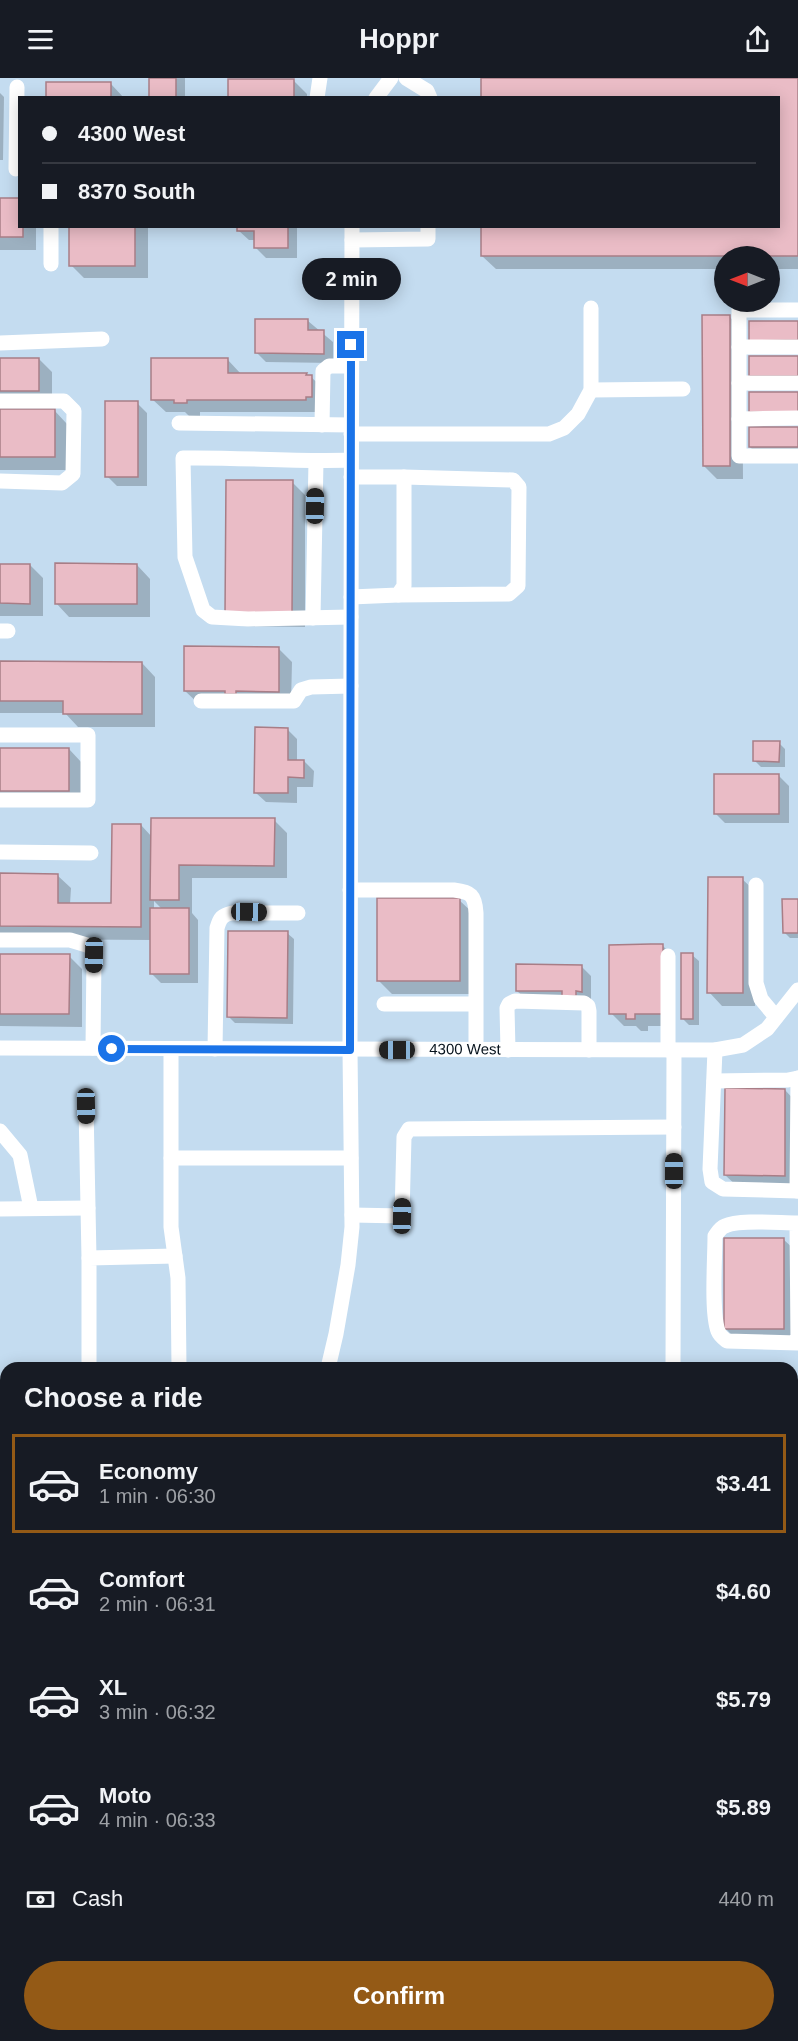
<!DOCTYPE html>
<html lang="en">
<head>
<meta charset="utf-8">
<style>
	:root { --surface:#171b24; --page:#20242c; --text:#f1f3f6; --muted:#9ea1a6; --line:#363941; --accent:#945a16 }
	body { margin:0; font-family:Arial,sans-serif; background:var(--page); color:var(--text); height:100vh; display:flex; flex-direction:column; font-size:22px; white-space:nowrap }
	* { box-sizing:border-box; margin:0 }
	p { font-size:20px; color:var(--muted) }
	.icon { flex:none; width:33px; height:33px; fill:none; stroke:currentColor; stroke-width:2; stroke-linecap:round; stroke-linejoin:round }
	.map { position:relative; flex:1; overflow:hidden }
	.details { position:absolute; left:0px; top:1284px; width:798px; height:680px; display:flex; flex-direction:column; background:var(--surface); border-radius:18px 18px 0 0; box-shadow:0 3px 15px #0003 }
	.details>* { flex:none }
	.top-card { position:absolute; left:18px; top:18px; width:762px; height:132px; border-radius:0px; box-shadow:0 3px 15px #0003; display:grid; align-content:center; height:132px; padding:0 24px; background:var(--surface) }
	.needle { width:39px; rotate:270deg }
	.fabs { position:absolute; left:714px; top:168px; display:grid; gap:12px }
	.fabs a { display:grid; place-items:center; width:66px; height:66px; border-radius:50%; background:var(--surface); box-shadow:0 3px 15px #0003; font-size:30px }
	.end { position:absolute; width:27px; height:27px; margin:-14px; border:8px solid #1a73e8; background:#fff; box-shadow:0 0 0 3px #fff }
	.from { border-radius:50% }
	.bubble { position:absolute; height:42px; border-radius:21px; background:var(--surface); box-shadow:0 3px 15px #0003; font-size:20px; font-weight:800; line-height:42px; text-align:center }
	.car { position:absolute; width:18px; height:36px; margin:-18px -9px; border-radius:8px; box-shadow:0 0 4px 2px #0007; background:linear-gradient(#222 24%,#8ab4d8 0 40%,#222 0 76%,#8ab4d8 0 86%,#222 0) }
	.top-card b { display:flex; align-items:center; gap:21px; height:57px; font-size:22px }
	.top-card b+b { border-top:2px solid var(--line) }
	.top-card i { width:15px; height:15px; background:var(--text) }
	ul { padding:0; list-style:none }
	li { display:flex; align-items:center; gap:18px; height:99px; margin:0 12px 9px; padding:0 12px; border:3px solid transparent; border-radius:0px }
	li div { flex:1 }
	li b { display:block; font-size:22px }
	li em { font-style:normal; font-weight:800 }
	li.selected { border-color:var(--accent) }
	li>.icon { width:54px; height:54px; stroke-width:1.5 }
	h2 { padding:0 24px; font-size:27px; line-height:72px }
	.pay { display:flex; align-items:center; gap:15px; height:66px; padding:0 24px; font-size:22px }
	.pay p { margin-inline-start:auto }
	.cta { display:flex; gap:12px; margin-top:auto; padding:12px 24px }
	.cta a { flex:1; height:69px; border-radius:36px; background:var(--accent); color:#fff; font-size:24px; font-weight:800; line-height:69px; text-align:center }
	header { display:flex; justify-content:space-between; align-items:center; height:78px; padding:0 24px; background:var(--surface); font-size:27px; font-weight:800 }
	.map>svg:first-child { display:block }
	.built { fill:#c4dcf0; fill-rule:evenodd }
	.green { fill:#ccb9e6 }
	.shadow { fill:#0003; fill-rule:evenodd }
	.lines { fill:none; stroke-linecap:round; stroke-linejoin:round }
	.canal { stroke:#8ae3d6; stroke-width:15 }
	.building { fill:#eabcc6; stroke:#a87d86; stroke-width:1.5 }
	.path { stroke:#8697a6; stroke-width:2; stroke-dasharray:3 4.5; stroke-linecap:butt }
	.minor { stroke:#fff; stroke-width:15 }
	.rail { stroke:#667684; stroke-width:4.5; stroke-dasharray:3 6; stroke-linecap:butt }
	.route { stroke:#1a73e8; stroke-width:8 }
	.labels { text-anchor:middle; stroke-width:5; stroke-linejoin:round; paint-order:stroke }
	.street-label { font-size:15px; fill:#06121c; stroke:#fff }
</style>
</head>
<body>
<header><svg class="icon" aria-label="menu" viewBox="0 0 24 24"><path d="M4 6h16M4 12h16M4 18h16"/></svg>Hoppr<svg class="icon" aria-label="share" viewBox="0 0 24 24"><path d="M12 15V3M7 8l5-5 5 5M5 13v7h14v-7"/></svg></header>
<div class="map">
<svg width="798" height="1963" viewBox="0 0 798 1963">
	<rect width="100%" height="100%" fill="#d6eafc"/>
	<path class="built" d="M0 0H798V1641L792 1643V1290H6V1911L0 1912ZM20 20H778V148H20ZM724 178H770V224H724Z"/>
	<path class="green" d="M91 1958H608V1963H69Z"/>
	<path class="shadow" d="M150 0H185V20H150Z
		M482 0H798V191H770V178H724V191H496L482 178 778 148V20Z
		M293 2 307 16V20H230Z
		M111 6 124 20H47Z
		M0 15 4 19 3 82H0Z
		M0 122 20 148H36V172H0Z
		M71 148H148V200H84L71 187Z
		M239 148H297V180H266L256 170V162H249L239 153Z
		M729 238 742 252 743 401H717L704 388Z
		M308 243 333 264V285L266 284 256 274Z
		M0 281H39L52 294V326L0 325Z
		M227 281 241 296H306L311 299 325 312 319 334H200V338H189L185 334H166L152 321Z
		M137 325 147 335V408H117L107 398Z
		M0 332H54L67 346V392H0Z
		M798 351V379H760L750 369Z
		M292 404 305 417V549L240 548 227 535Z
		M0 487H30L43 500V538H0Z
		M137 487 150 501V539H69L56 525Z
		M278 570 292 584 291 626H199L185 613Z
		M0 585H142L155 599V649H78L65 635H0Z
		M287 651 297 661V683H304L314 693 313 709H297V725L266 724 256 715Z
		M779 665 785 671V689H761L755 683Z
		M0 671H69L82 685V726H0Z
		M779 698 789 708V745H725L715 735Z
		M274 742 287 755V800H192V835L198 842V905H161L151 895 152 862 0 861V797H57L71 810 70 826 113 827 141 747 152 759ZM154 823 163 832H154Z
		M742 801 756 814 755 928H722L709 914Z
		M459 822 473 835V916H392L379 903Z
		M798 823V860H790L784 854Z
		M287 855 294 861 293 946 235 945 229 939Z
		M662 867 675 880V948H648V953H641L636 948H624L611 935Z
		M0 877 69 878 82 891V949L0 948Z
		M692 877 699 883V947H689L683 941Z
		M581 888 591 898V923L527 922 517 913Z
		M785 1012 798 1026 797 1110H739L725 1097Z
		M783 1161 797 1174 796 1264H739L725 1250Z
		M0 1583H6V1611H0Z
		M797 1751 798 1786 792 1787V1752Z
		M632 1958H659L661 1963H631Z
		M745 1958H776V1963H747Z"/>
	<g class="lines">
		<path class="canal" d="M792 1311 798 1309"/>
	</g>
	<path class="building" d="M149 0H176V20H149Z
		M481 0H798V178H481V148H778V20H481Z
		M228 1H294V20H228Z
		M46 4H111V20H46Z
		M0 120H20V148H23V159H0Z
		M69 148H135V188H69Z
		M237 148H288V170H254V153H237Z
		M702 237H730V388H703Z
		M255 241H308V252H324V276L255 275Z
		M749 243H798V262L749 263Z
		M749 278H798V298H749Z
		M0 280H39V313H0Z
		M151 280H228V295H307L306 297H312V319H306V322H187V325H174V322H151Z
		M749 314H798V334H749Z
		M105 323H138V399H105Z
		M0 331H55V379H0Z
		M749 349H798V369H749Z
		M226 402H293L292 536H225Z
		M55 485 137 486V526H55Z
		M0 486H30V526L0 525Z
		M184 568 279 569V614L236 613V616H225V613H184Z
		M0 583 142 584V636H63V623H0Z
		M255 649 288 650V682H304V700L288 699V715H254Z
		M753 663H780L779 684 753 683Z
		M0 670H69V713H0Z
		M714 696H779V736H714Z
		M151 740H275L274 788 179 787V822H150Z
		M112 746H141V849L0 848V795L58 796V825H111Z
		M708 799H743V915H707Z
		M377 820H460V903H377Z
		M782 821H798V855H783Z
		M150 830H189V896H150Z
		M228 853H288L287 940 227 939Z
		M651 866H663V936H635V941H626V936H609V867Z
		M681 875H693V941H681Z
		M0 876H70L69 936H0Z
		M516 886 582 887V914L576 913V918H562V913H516Z
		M725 1010 785 1011V1098L724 1097Z
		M724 1160H784V1251H724Z
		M0 1582H6V1601H0Z
		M797 1749 798 1776 792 1779V1751Z
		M630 1958H654V1960H660V1963H630Z
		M744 1958H766V1963H748V1961H744Z"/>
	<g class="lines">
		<path class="path" d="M326 1958V1963
			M592 1958V1963
			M168 1963 187 1958"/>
		<g class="minor">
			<path d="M406 0 427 13 430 20"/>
			<path d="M317 20 320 0"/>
			<path d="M376 20 391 0"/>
			<path d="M16 91 17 9"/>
			<path d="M352 162 428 161V148"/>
			<path d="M51 186V148"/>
			<path d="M798 232H739V378H798"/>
			<path d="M0 265 102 261"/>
			<path d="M739 269H798"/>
			<path d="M739 305H798"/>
			<path d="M591 312 683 311"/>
			<path d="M0 323H64L74 333 73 396 62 405 0 403"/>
			<path d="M739 341 798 340"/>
			<path d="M179 345 351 347"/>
			<path d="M322 347 323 293 329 288H351"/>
			<path d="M351 356H549L564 350 578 336 591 312V230"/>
			<path d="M398 517 509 516 518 508 519 409 513 402 404 399"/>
			<path d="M351 519 398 517 404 508V399H351"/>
			<path d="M351 539 248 541 212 539 203 532 185 479 183 380C239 379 295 384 351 382"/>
			<path d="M313 540 316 383"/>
			<path d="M0 553H8"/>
			<path d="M201 623H294L301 612 311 609 351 608"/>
			<path d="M0 657H88V722H0"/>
			<path d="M0 774 91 775"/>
			<path d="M756 807V905L761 921 776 939"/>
			<path d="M350 812H454C471 814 475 817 476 835V972"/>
			<path d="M0 862H70L90 868 94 877 93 970"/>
			<path d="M668 878V972"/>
			<path d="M384 926H475"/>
			<path id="s1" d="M0 970 715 972 743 967 767 951 798 912"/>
			<path d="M171 971V1149L178 1200 179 1290"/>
			<path d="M215 971 217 850C220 840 222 837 232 835H298"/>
			<path d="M508 972 507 930 509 926 515 923 584 925 588 928 589 933V972"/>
			<path d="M715 972 710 1091 712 1104 723 1111 798 1113"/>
			<path d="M714 1003 788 1002 798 1000"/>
			<path d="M86 1028 89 1180"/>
			<path d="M0 1053 20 1077 31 1130"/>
			<path d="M171 1080H351"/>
			<path d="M797 1113 798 1000"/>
			<path d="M0 1131 88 1130"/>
			<path d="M352 1137 402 1138 404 1059 409 1051 674 1049"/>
			<path d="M797 1145 798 1265 727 1263C723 1260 720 1258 718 1253 711 1234 715 1181 715 1158 718 1154 720 1150 725 1148 739 1141 779 1145 797 1145H798"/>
			<path d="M89 1290V1180L175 1178"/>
			<path d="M328 1290 336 1256 348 1187 352 1149 350 972 352 148"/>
			<path d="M673 1290 674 972"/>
			<path d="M792 1352 798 1350"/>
			<path d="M0 1369H6"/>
			<path d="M792 1522 798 1547"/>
			<path d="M792 1561 798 1558"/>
			<path d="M792 1622 798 1620"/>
			<path d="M0 1641H6"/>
			<path d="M792 1709 798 1707"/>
			<path d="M792 1817 798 1815"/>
			<path d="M699 1958V1963"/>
			<path d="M47 1963 69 1958"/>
		</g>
		<path class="rail" d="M792 1679 798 1676
			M0 1944 6 1942"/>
	</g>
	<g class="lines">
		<path class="route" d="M112 971 350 972 351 267"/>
	</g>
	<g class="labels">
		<g class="street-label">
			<text dy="5" stroke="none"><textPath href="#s1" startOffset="465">4300 West</textPath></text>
		</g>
	</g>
</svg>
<div class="fabs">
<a><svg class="needle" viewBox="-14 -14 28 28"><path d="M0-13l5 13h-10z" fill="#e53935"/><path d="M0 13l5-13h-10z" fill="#9ea1a6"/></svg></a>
</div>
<i class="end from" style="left:112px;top:971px"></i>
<i class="end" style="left:351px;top:267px"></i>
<div class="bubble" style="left:302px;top:180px;width:99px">2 min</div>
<i class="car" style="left:315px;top:428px;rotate:1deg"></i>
<i class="car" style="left:249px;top:834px;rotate:91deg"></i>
<i class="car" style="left:94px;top:877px;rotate:181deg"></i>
<i class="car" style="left:397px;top:972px;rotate:270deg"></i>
<i class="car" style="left:86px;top:1028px;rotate:179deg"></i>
<i class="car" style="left:674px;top:1093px;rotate:0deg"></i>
<i class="car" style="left:402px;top:1138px;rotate:1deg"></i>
<div class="top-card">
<b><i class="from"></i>4300 West</b>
<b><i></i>8370 South</b>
</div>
<section class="details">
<h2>Choose a ride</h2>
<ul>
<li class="selected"><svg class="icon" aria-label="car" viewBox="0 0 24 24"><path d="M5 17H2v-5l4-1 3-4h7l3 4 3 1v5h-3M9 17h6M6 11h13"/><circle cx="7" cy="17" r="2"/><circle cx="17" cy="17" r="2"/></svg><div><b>Economy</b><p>1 min · 06:30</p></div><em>$3.41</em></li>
<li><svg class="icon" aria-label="car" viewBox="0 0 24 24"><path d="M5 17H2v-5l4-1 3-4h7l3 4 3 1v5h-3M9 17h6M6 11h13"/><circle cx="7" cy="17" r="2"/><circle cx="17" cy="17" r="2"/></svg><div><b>Comfort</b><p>2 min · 06:31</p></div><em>$4.60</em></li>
<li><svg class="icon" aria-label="car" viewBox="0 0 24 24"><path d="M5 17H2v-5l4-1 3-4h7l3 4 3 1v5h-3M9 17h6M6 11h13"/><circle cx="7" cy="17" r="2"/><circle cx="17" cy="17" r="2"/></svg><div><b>XL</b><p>3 min · 06:32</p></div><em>$5.79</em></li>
<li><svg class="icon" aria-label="car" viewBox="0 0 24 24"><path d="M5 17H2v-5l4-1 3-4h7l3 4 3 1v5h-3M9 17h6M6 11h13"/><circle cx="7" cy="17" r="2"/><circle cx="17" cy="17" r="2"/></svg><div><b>Moto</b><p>4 min · 06:33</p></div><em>$5.89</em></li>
</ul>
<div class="pay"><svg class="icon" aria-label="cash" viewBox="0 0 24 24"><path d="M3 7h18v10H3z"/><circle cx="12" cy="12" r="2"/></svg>Cash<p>440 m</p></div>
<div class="cta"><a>Confirm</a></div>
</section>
</div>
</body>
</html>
